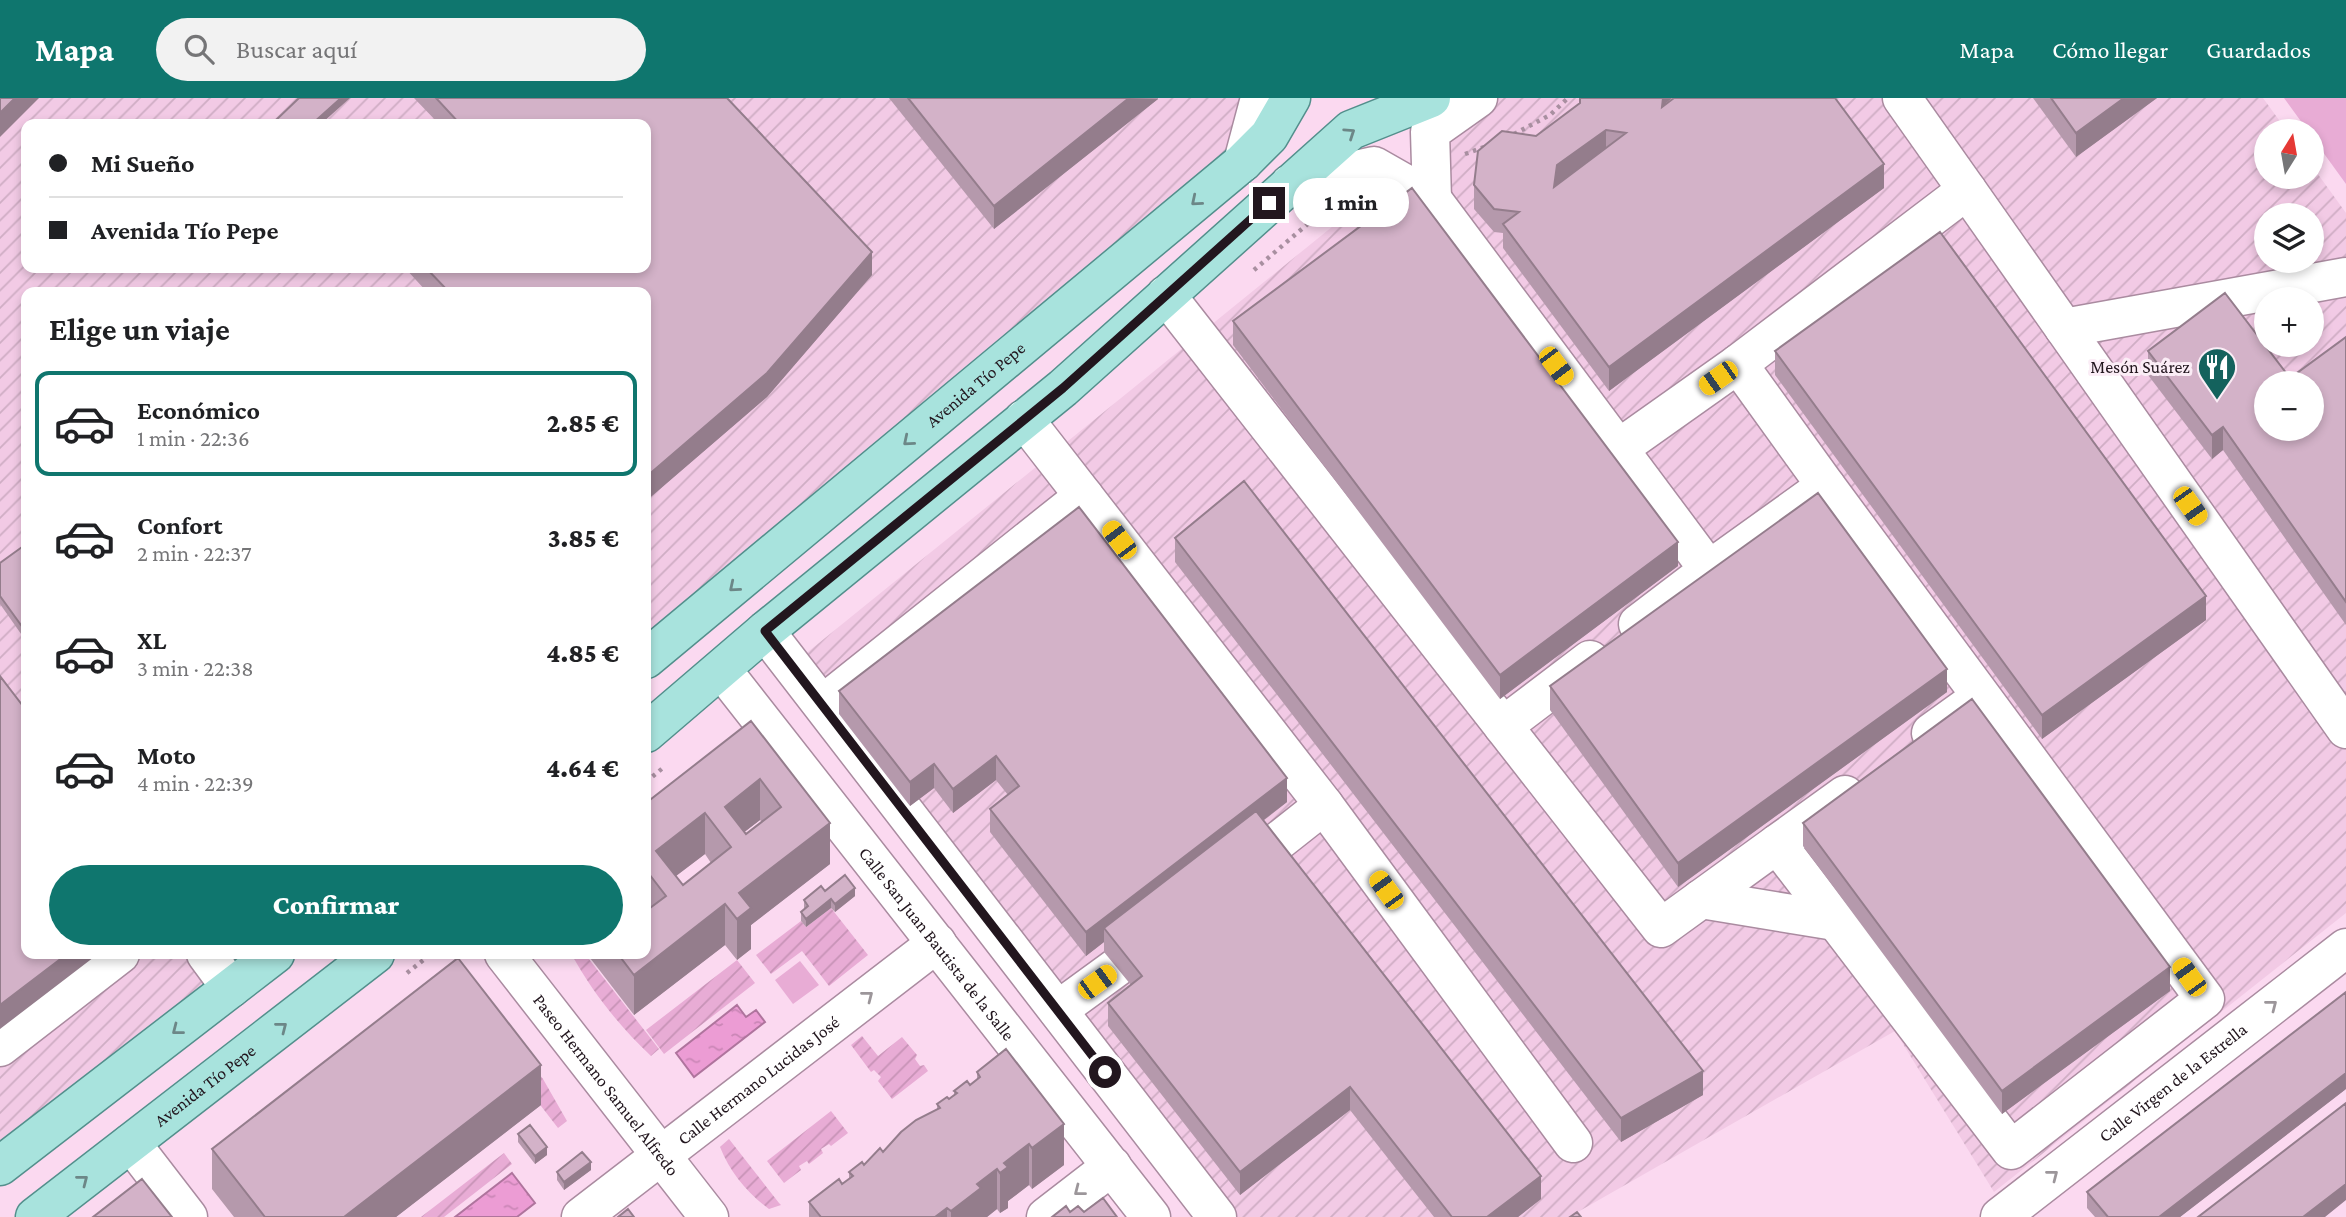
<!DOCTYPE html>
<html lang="es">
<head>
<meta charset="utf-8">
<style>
	:root { --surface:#fff; --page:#f2f2f2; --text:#202124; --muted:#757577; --line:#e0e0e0; --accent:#0f766e }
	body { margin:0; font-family:"Crimson Pro",serif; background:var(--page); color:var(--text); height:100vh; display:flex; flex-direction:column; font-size:26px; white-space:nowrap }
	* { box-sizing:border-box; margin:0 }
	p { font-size:23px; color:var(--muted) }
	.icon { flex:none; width:38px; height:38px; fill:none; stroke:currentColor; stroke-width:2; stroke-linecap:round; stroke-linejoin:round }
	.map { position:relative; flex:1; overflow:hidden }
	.details { position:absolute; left:21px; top:189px; width:630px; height:672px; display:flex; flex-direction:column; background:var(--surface); border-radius:14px; box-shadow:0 4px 10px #0003 }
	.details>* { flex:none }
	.guide { position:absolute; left:21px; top:21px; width:630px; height:154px; border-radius:14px; box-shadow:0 4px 10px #0003; display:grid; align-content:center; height:154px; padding:0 28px; background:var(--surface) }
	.needle { width:46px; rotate:11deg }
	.tools { position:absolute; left:2254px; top:21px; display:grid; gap:14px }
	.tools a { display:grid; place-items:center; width:70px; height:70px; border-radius:50%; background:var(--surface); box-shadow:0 4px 10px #0003; font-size:35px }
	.end { position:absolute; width:32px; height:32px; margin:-16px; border:9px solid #22161e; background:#fff; box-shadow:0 0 0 4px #fff }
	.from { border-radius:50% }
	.bubble { position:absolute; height:49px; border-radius:24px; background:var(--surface); box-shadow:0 4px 10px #0003; font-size:23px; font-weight:800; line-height:49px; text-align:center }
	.car { position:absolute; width:21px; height:42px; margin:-21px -10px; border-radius:9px; box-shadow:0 0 5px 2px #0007; background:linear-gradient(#f5c518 24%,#345 0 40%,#f5c518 0 76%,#345 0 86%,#f5c518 0) }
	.guide b { display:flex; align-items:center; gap:24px; height:66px; font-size:26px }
	.guide b+b { border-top:2px solid var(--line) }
	.guide i { width:18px; height:18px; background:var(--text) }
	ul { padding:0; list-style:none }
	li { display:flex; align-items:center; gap:21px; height:105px; margin:0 14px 10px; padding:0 14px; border:4px solid transparent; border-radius:14px }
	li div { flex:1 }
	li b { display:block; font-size:26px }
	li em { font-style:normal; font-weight:800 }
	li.selected { border-color:var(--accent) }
	li>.icon { width:63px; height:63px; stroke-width:1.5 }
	h2 { padding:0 28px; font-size:32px; line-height:84px }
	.button { display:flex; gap:14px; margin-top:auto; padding:14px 28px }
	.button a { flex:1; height:80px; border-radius:42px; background:var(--accent); color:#fff; font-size:28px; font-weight:800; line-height:80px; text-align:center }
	header { display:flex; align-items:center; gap:42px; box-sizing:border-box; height:98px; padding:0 35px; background:var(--accent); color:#fff }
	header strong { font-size:33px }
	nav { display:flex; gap:38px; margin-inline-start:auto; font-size:24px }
	.search { width:490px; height:63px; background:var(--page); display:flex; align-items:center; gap:18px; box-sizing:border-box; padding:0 24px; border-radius:38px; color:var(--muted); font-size:26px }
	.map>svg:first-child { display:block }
	.industrial { fill:url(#industrial-furrows); fill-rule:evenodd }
	.green { fill:#e8acd5 }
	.garden { fill:url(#garden-furrows) }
	.water { fill:url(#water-ripples); stroke:#af749d; stroke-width:2 }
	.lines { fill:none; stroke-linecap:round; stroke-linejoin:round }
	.minor-casing { stroke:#aa8ba0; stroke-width:41 }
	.major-casing { stroke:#538f8c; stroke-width:41 }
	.path { stroke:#a88fa0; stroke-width:4.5; stroke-dasharray:3.5 5; stroke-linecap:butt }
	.minor { stroke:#fff; stroke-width:38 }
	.major { stroke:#a8e3dd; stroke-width:38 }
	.wall { fill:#b599ac; fill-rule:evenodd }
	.shaded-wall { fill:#947d8c }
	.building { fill:#d3b2c8; stroke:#947d8c; stroke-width:2; fill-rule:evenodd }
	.oneway { stroke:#6c8787 }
	.oneway2 { stroke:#9c969a }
	.route { stroke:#22161e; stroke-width:9 }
	.labels { text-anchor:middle; stroke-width:6; stroke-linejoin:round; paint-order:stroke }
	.poi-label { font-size:18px; fill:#22161e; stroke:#fbedf6; text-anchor:end }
	.street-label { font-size:18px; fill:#22161e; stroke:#fbedf6 }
</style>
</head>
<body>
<header>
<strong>Mapa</strong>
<div class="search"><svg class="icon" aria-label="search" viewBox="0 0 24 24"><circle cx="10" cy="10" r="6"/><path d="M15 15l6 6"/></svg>Buscar aquí</div>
<nav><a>Mapa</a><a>Cómo llegar</a><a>Guardados</a></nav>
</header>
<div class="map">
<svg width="2346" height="1119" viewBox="0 0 2346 1119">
	<defs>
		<pattern id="industrial-furrows" width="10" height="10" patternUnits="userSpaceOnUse" patternTransform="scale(1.75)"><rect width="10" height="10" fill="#f2cae5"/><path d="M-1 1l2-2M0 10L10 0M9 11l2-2" fill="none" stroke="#cfadc4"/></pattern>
		<pattern id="garden-furrows" width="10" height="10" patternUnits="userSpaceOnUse" patternTransform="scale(1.75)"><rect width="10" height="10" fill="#e8acd5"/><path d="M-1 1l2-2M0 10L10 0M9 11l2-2" fill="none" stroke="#c793b6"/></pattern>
		<pattern id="water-ripples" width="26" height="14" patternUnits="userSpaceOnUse" patternTransform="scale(1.75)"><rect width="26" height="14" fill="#ec9cd4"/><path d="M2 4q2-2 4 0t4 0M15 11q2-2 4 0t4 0" fill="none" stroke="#ca86b6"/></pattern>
	</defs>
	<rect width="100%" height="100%" fill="#fbd9f0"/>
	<path class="industrial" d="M0 0H1301L646 554V194H26V856H262L0 1044ZM26 26H646V170H26Z
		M1491 0H2263L2287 33H2266V79H2312V68L2346 115V815L1994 1094 1895 933 1569 1119H1198L793 566ZM2266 117H2312V163H2266ZM2266 201H2312V247H2266ZM2266 285H2312V331H2266Z"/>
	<path class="green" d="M2284 0H2346V86L2312 39V33H2308Z
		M800 863 819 887 793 906 775 882Z"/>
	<path class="garden" d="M831 810 868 857 829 888 802 853 771 876 756 857 801 823 806 829Z
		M585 856 659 951 651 958C619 928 593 895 572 857Z
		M737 862 755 885 664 956 646 932Z
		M480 929 533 968 543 981 567 1023 558 1030Z
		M862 938 878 958 902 939 917 957 915 961 920 968 924 967 928 973 892 1001 878 983 881 979 874 972 871 974 851 947Z
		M831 1013 848 1035 831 1048 829 1046 821 1051 823 1055 809 1066 807 1063 799 1068 801 1072 784 1085 767 1063Z
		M729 1041 779 1105 781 1107 769 1111C747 1095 730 1074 720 1049Z
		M504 1055 512 1066 444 1119H421Z"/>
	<path class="water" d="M737 907 746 919 756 912 765 924 694 979 676 955Z
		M512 1075 535 1105 517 1119H455Z"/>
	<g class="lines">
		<g class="minor-casing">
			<g id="minor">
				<path d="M1243 64 1260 0"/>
				<path d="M1290 86 1374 68 1432 101 1709 472 1826 388 1738 266 1967 92 1902 0"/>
				<path d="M1967 92 2346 631"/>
				<path d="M1432 101 1430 34 1478 0"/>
				<path d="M1166 197 1661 830 1777 746"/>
				<path d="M2064 230 2346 179"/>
				<path d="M1024 321 1324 707 1573 1045"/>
				<path d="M1618 351 1738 266"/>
				<path d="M1826 388 2205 901 2011 1052 1777 746 1845 697"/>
				<path d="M1638 526 1709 472"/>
				<path d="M765 533 1217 1119"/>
				<path id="s1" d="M722 572 1151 1119"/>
				<path d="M837 595 1084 398"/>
				<path d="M1503 628 1590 562"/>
				<path d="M1931 635 1981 599"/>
				<path d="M1267 752 1324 707"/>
				<path d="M1701 801 1835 823"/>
				<path d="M206 856 231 890"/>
				<path id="s2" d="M504 856 709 1119"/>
				<path d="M1058 912 1117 869"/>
				<path d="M0 949 120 856"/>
				<path d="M131 1045 188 1119"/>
				<path id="s3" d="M581 1119 937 845"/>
				<path d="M1046 1119 1112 1068"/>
				<path id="s4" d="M2000 1119 2346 850"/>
			</g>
		</g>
		<g class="major-casing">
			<g id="major">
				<path id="s5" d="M646 561 1243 64 1269 38 1291 0"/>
				<path d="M646 635 765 533 1063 290 1351 32 1431 0"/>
				<path d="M0 1068 275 856"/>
				<path id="s6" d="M35 1119 375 856"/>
			</g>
		</g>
		<path class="path" d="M1514 36 1550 17 1568 0
			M1465 56 1487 48
			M1254 172 1317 118
			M646 684 664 669
			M407 875 431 856"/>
		<use href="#minor" class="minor"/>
		<use href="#major" class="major"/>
	</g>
	<path class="wall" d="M414 0H727L872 177 767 299 646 403V194H427L405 170H646V26H439Z
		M889 0H1158V1L994 131Z
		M1580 0H1672L1666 5V6L1884 90 1609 293 1503 150V135L1494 134 1474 111V87L1580 5Z
		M2033 0H2157L2076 59Z
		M1233 223 1678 468 1500 601 1233 247Z
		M2346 239V527L2223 352 2212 361 2148 277V253L2290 280Z
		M1775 253 2206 522 2042 641 1775 277Z
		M1175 440 1703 997 1621 1044 1175 464Z
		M26 454V543L0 506V465Z
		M1550 588 1947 594 1678 789 1550 612Z
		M839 593 1287 704 1263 723 1541 1101 1518 1119H1434L1350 1012 1240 1097 1108 928V905L1131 887 1104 854V844L1086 858 990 734V711L1008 697 996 682 953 715 934 690 910 708 839 616Z
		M751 623 830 766 751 827V851L737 862 725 847 634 917 587 856H646V705ZM760 722 762 724 746 736 744 734ZM705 756 711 765 683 787 676 778Z
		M1803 725 2170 893 2002 1016 1803 748Z
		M825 793 855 798 835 814 831 810 806 829 801 823V814L804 811V802Z
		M977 974 1064 1067 1032 1091 1029 1087 1008 1103V1110L1000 1115 997 1111 987 1119H809V1104L842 1086 849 1081V1074L864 1067 883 1054 937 1011V1006L949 1001 954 997V993L970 987 977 981Z
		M2346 991 2180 1119H2095L2087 1110V1094Z
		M541 1007 396 1119H234L212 1091V1051Z
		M518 1036 547 1057 535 1066 518 1044Z
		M591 1072 564 1092 557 1082V1074Z"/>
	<path class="shaded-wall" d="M15 0H39L0 39V15Z
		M341 0H350L321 26H312Z
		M1129 0 1158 1 994 131V108Z
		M1663 0H1672L1666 5 1662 33V9Z
		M2124 0H2157L2076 59V35Z
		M1606 32V56L1554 89 1557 67Z
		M1884 66V90L1609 293V269Z
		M872 154V177L767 299 646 403V379Z
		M223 170H228L223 175Z
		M2223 329V352L2212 361V337Z
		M1678 444V468L1500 601V577Z
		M2206 498V522L2042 641V617Z
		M1947 571V594L1678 789V765Z
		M996 658V682L953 715V691Z
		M934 666V690L910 708V684Z
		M1287 680V704L1111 839 1104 830V844L1086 858V834Z
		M760 681V722L729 746 725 709Z
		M705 715V756L660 790 656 753Z
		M830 725V766L751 827V851L737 862V821L739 795Z
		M855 790V798L835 814V806Z
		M831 801V810L806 829V821Z
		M725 806V847L634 917V877Z
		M67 856H98L0 931V907Z
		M2170 869V893L2002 1016V993Z
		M541 967V1007L396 1119H344Z
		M1703 973V997L1621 1044V1020Z
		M2346 975V991L2180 1119H2159Z
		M1350 989V1012L1240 1097V1074Z
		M1064 1026V1067L1032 1091V1050Z
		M1029 1046V1087L1008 1103V1110L1000 1115V1075L1004 1065Z
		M547 1049V1057L535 1066V1058Z
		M591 1064V1072L564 1092V1084Z
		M997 1071V1111L987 1119H951V1113L977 1086Z
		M1541 1078V1101L1518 1119H1487Z
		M2346 1086V1102L2325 1119H2303Z
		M947 1110V1119H935Z"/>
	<path class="building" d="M0 0H15L0 15Z
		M299 0H341L312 26H278L275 23Z
		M436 0H727L872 154 767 275 646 379V194H449L426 170H646V26H460Z
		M908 0H1129L994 108Z
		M1580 0H1663L1662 9 1674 0H1835L1884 66 1609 269 1503 126 1519 114 1494 111 1474 87 1478 53 1502 33 1536 38 1580 5ZM1606 32 1626 35 1554 89 1557 67Z
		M2051 0H2124L2076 35Z
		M1412 90 1678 444 1500 577 1233 223Z
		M1940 134 2206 498 2042 617 1775 253Z
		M2225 195 2290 280 2346 239V504L2223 329 2212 337 2148 253ZM2266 285H2312V331H2266Z
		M1244 383 1703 973 1621 1020 1175 440Z
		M1818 395 1947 571 1678 765 1550 588Z
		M1079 409 1287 680 1086 834 990 711 1019 688 996 658 953 691 934 666 910 684 839 593Z
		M22 449 26 454V534L0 498V465Z
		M0 578 26 612V856H67L0 907Z
		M1972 601 2170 869 2002 993 1803 725Z
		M751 623 830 725 739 795 751 810 737 821 725 806 634 877 618 856H646V813L666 798 646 772V705ZM760 681 781 709 746 736 725 709ZM705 715 731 749 683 787 656 753Z
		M1256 713 1541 1078 1487 1119H1452L1350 989 1240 1074 1108 905 1142 878 1104 830Z
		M845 777 855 790 835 806 831 801 806 821 801 814 808 808 804 802 821 788 825 793Z
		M458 860 541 967 344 1119H265L212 1051Z
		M2346 894V975L2159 1119H2108L2087 1094Z
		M1006 951 1064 1026 1032 1050 1029 1046 1004 1065 1008 1069 1000 1075 997 1071 977 1086 981 1090 951 1113 947 1110 935 1119H821L809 1104 839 1081 842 1086 853 1078 849 1074 862 1064 864 1067 880 1050 883 1054 901 1034 916 1022 940 1010 937 1006 947 999 949 1001 957 995 954 993 967 983 970 987 980 979 977 974Z
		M2346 1005V1086L2303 1119H2198Z
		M530 1027 547 1049 535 1058 518 1036Z
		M582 1054 591 1064 564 1084 557 1074Z
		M142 1081 172 1119H93Z
		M1103 1100 1117 1119H1052L1066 1108 1070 1114 1078 1108 1084 1114Z
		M628 1111 634 1119H618Z
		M1577 1114 1581 1119H1570Z"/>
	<defs><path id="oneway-chevron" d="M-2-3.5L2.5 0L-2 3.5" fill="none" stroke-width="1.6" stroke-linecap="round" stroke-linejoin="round" transform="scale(1.75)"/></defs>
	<g class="oneway">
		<use href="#oneway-chevron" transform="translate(1350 35) rotate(-34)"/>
		<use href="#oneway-chevron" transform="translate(1196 103) rotate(140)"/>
		<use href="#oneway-chevron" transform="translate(908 343) rotate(140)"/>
		<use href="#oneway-chevron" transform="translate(734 489) rotate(140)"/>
		<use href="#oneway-chevron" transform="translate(282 929) rotate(-38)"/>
		<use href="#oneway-chevron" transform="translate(177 932) rotate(142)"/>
		<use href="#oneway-chevron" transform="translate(83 1082) rotate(-38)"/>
	</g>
	<g class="oneway2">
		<use href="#oneway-chevron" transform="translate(868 898) rotate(-38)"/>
		<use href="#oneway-chevron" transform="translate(2272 907) rotate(-38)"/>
		<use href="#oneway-chevron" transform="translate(2053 1077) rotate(-38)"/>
		<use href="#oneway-chevron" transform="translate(1079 1093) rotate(142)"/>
	</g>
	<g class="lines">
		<path class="route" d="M1105 974 765 533 1063 290 1269 105"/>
	</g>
	<defs>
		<g id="restaurant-pin" transform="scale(2.0125)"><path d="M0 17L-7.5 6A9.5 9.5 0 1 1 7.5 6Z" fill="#14625d" stroke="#fbedf6"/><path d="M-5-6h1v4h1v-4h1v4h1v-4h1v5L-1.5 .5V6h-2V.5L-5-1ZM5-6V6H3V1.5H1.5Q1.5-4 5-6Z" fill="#fff"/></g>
	</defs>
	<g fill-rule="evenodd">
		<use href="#restaurant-pin" x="2217" y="269"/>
	</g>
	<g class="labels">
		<g class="poi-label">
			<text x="2190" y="275">Mesón Suárez</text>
		</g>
		<g class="street-label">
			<text dy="6" stroke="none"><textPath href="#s5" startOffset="429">Avenida Tío Pepe</textPath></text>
			<text dy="6" stroke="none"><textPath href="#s1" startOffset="348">Calle San Juan Bautista de la Salle</textPath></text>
			<text dy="6" stroke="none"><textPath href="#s3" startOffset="224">Calle Hermano Lucidas José</textPath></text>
			<text dy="6" stroke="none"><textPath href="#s4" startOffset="219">Calle Virgen de la Estrella</textPath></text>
			<text dy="6" stroke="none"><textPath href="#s2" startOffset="166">Paseo Hermano Samuel Alfredo</textPath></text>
			<text dy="6" stroke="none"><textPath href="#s6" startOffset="215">Avenida Tío Pepe</textPath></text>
		</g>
	</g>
</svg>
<div class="tools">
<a><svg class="needle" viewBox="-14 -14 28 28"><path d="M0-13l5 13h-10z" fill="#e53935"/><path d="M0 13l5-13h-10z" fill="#757577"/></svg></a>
<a><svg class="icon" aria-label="layers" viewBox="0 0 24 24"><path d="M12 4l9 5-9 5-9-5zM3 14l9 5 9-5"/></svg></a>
<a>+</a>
<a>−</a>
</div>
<i class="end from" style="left:1105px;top:974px"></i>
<i class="end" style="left:1269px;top:105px"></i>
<div class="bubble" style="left:1293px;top:80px;width:116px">1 min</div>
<i class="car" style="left:1556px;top:268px;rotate:143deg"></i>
<i class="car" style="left:1718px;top:280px;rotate:235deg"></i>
<i class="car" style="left:2190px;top:408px;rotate:145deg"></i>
<i class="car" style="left:1119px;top:442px;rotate:323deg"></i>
<i class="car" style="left:1386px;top:792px;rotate:324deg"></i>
<i class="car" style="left:2189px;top:879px;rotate:324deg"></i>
<i class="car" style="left:1097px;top:884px;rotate:54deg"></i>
<div class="guide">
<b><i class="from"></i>Mi Sueño</b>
<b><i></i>Avenida Tío Pepe</b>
</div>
<section class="details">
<h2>Elige un viaje</h2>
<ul>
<li class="selected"><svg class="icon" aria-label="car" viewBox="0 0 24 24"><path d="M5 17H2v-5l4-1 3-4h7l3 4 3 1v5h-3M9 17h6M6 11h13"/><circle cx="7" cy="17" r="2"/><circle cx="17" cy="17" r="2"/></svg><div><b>Económico</b><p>1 min · 22:36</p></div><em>2.85 €</em></li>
<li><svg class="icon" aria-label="car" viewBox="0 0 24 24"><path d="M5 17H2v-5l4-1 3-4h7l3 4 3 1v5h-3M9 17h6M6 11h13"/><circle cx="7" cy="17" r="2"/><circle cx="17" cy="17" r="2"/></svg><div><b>Confort</b><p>2 min · 22:37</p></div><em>3.85 €</em></li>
<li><svg class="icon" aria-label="car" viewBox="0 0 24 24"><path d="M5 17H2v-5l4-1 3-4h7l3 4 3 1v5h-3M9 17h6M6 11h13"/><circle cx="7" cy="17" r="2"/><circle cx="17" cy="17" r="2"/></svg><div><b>XL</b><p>3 min · 22:38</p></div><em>4.85 €</em></li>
<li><svg class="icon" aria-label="car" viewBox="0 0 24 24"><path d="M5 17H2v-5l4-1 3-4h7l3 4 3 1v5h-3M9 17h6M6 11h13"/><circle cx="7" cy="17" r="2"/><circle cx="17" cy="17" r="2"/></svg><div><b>Moto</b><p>4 min · 22:39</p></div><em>4.64 €</em></li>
</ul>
<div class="button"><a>Confirmar</a></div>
</section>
</div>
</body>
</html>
